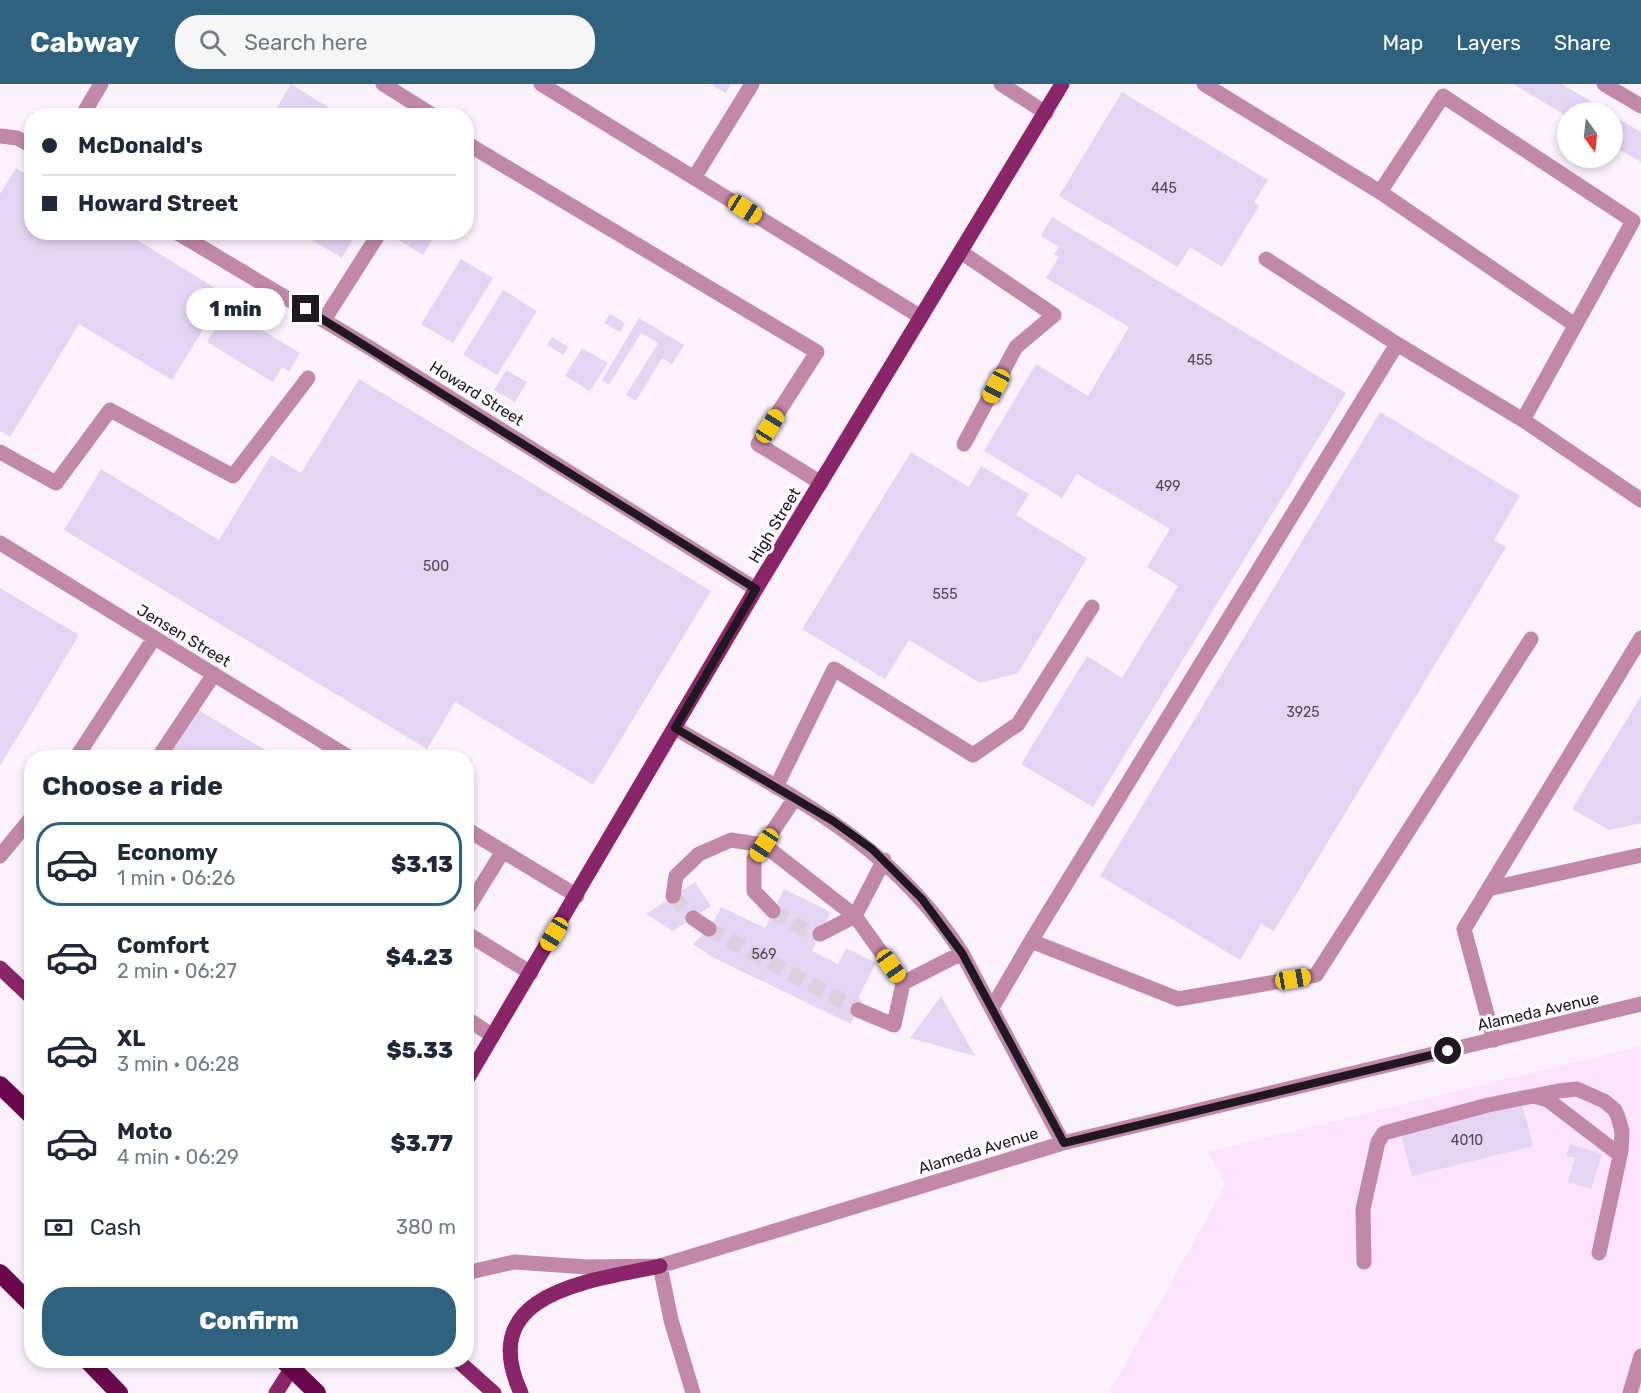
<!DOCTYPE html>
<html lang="en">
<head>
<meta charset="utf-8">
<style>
	:root { --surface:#fff; --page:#f6f6f7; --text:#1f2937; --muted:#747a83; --line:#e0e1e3; --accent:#2e627e }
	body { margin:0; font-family:Rubik,sans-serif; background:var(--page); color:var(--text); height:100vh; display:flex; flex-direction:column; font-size:22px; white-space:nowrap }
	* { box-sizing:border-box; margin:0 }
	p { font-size:20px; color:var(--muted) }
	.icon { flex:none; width:33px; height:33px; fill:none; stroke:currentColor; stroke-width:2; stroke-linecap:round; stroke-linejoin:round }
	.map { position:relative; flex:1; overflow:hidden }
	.details { position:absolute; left:24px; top:666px; width:450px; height:618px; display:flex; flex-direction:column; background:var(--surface); border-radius:24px; box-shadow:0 3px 9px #0003 }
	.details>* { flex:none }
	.banner { position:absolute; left:24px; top:24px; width:450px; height:132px; border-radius:24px; box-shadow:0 3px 9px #0003; display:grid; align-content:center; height:132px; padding:0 18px; background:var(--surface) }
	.needle { width:39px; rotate:165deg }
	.controls { position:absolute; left:1557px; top:18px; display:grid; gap:12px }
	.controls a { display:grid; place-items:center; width:66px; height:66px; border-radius:50%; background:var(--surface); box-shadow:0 3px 9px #0003; font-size:30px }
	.end { position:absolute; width:27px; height:27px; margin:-14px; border:8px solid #201721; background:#fff; box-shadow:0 0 0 3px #fff }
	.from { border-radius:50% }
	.bubble { position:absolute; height:42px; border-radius:21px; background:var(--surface); box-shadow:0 3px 9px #0003; font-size:20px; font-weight:800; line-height:42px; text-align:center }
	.car { position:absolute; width:18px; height:36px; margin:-18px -9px; border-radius:8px; box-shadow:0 0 4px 2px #0007; background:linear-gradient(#f5c518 24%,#345 0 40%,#f5c518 0 76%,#345 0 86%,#f5c518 0) }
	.banner b { display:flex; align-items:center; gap:21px; height:57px; font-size:22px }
	.banner b+b { border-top:2px solid var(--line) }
	.banner i { width:15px; height:15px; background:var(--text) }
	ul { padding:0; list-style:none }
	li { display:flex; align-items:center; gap:18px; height:84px; margin:0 12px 9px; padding:0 6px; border:3px solid transparent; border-radius:24px }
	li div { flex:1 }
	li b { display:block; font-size:22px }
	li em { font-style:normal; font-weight:800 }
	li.active { border-color:var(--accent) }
	li>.icon { width:54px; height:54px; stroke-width:1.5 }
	h2 { padding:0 18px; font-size:27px; line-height:72px }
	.pay { display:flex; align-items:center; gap:15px; height:66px; padding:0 18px; font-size:22px }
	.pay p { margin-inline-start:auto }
	.primary-button { display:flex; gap:12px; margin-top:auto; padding:12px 18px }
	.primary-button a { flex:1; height:69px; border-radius:24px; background:var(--accent); color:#fff; font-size:24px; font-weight:800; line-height:69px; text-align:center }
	header { display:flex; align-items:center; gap:36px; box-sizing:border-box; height:84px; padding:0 30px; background:var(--accent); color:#fff }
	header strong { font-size:28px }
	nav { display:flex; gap:33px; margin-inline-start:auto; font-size:21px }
	.search { width:420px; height:54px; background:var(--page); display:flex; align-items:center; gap:15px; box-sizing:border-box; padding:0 21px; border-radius:24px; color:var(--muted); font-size:22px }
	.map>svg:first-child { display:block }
	.built { fill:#fde3fd }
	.building { fill:#e5d5f5 }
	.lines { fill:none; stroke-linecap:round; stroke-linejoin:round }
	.minor-tunnel { stroke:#dbd0db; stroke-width:15; stroke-dasharray:15 8; stroke-linecap:butt }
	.minor { stroke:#c188a9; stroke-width:15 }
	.major { stroke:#8b2569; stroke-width:15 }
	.highway { stroke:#6b074e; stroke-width:18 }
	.highway-bridge { stroke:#6b074e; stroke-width:18 }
	.route { stroke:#201721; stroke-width:8 }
	.labels { text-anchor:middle; stroke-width:6; stroke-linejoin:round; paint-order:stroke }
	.number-label { font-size:14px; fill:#514656 }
	.street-label { font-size:16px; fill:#201721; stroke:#fff }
</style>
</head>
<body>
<header>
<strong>Cabway</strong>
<div class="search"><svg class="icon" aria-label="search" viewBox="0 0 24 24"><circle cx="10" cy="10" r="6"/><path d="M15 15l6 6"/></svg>Search here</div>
<nav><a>Map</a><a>Layers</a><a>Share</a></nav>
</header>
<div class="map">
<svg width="1641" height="1309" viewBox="0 0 1641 1309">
	<rect width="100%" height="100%" fill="#fcf1fc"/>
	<path class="built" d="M1641 962V1309H1109L1226 1100 1208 1068Z"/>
	<path class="building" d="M291 0 342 32H272Z
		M710 0H731L726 9Z
		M1513 0H1562L1609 28H1568V33Z
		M1122 8 1268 96 1254 118 1259 122 1222 183 1190 163 1178 183 1059 112Z
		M1612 31 1641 48V78L1612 61Z
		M16 84 32 93V148H124L225 210 172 296 79 240 10 353 0 347V110Z
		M1052 133 1346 309 1093 723 1021 680 1087 572 1122 594 1178 502 1147 483 1170 445 1077 390 1062 414 984 367 1036 280 1088 312 1129 243 1046 194 1059 173 1054 170 1059 163 1041 152Z
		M299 148H357L342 174Z
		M398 148H437L423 171 395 154Z
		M461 175 493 194 453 259 421 240Z
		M503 206 537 227 497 291 463 271Z
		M227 225 300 269 289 287 282 283 273 298 207 258Z
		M610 230 625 239 620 248 604 239Z
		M639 234 684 261 672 280 662 274 636 317 626 311 658 259 641 249 609 301 602 296Z
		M552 253 568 263 563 271 547 261Z
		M582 264 608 279 590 307 565 292Z
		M506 286 527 298 515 318 494 306Z
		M359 295 711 507 593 701 455 618 427 665 64 446 101 385 219 456 271 371 301 389Z
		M1380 328 1520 412 1494 456 1506 463 1274 847 1261 840 1240 876 1100 792Z
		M911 368 969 403 981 382 1029 410 1016 431 1087 474 1018 589 980 599 909 556 885 595 802 545Z
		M0 504 79 551 0 682Z
		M1641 612V739L1609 746 1572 725Z
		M197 625 278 674H167Z
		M695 798 711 822 673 847 646 830Z
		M784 805 831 828 812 867 838 880 846 864 876 879 858 914 862 916 851 940 714 874 693 860 711 843 721 823 765 844Z
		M941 912 975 972 910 954Z
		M1522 1020 1533 1062 1412 1092 1401 1050Z
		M1570 1060 1602 1070 1591 1105 1568 1098 1575 1074 1566 1072Z"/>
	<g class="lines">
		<path class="minor-tunnel" d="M673 812 693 834
			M773 827 805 846 820 850
			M709 845 858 926"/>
		<path class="minor" d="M383 0 434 32
			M541 0 921 233
			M1001 0 1046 29
			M1204 0 1380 108
			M1604 0 1641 22
			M82 32 101 0
			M0 52 17 54 32 62
			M466 59 817 268 758 360 821 399
			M694 94 752 0
			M176 148 370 264 756 505
			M961 168 1054 231 1016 263 964 360
			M1266 175 1397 260
			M324 236 380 148
			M1523 336 1641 416
			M0 368 56 399 110 326 233 392 308 294
			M0 459 350 674
			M675 644C788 711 888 755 962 869L1063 1059
			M76 674 154 554
			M158 674 214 590
			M776 703 834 585 973 671 1018 640 1092 523
			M466 745 577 812
			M0 772 32 733
			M1488 805 1641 771
			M673 812 676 792 699 770 731 756 764 761 855 832 903 899 894 941 858 926
			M466 827 503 767
			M773 827 754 807V775L795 714
			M693 834 709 845
			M466 849 531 889
			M820 850 855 832 884 776
			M1031 857 1178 915 1316 891 1531 555
			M903 899 962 869
			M992 924 1031 857 1397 260 1523 336 1633 137 1443 12 1380 108 1575 241
			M466 934 493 952
			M1494 956 1464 845 1641 554
			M1534 1012 1548 1016 1620 1071
			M1364 1178 1363 1125 1378 1058 1384 1049 1488 1021 1558 1007 1577 1005 1604 1017 1615 1026 1618 1033 1622 1047 1621 1067 1599 1169
			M660 1182 671 1236 693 1309
			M466 1189 514 1178 587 1183 660 1182 1063 1059 1641 920
			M1630 1309 1641 1272"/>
		<path class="major" d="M0 884 32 914
			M466 997 756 505 1062 0
			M457 1276 494 1309
			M276 1309 297 1276
			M521 1309C474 1207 592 1197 660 1182"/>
		<path class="highway" d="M0 1001 32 1032
			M0 1189 32 1221
			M87 1276 119 1309"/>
		<path class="highway-bridge" d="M283 1276 317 1309"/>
	</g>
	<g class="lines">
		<path class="route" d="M306 225 756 505 675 644 833 737 872 765 922 815 962 869 1064 1059 1448 967"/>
	</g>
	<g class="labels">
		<g class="number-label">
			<text x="1164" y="109">445</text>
			<text x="1200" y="281">455</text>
			<text x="1168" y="407">499</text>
			<text x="436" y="487">500</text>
			<text x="945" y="515">555</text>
			<text x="1303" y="633">3925</text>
			<text x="764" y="875">569</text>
			<text x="1467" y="1061">4010</text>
		</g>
		<g class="street-label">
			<text transform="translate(477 309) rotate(32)" y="6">Howard Street</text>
			<text transform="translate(774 441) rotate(-59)" y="6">High Street</text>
			<text transform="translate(184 551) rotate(31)" y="6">Jensen Street</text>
			<text transform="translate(1538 927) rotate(-13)" y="6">Alameda Avenue</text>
			<text transform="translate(978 1066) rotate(-17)" y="6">Alameda Avenue</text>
		</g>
	</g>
</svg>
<div class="controls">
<a><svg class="needle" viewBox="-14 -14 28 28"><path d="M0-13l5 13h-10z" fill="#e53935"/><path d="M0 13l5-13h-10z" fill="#747a83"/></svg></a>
</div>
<i class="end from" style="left:1448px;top:967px"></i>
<i class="end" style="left:306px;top:225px"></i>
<div class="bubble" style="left:186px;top:204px;width:99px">1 min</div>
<i class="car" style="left:745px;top:125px;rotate:122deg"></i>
<i class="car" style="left:996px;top:302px;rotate:208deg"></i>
<i class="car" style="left:770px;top:342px;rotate:32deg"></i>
<i class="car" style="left:764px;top:761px;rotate:214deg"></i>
<i class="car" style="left:554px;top:850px;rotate:211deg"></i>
<i class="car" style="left:891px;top:882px;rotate:145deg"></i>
<i class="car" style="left:1293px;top:895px;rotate:80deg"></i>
<div class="banner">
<b><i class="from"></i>McDonald's</b>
<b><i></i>Howard Street</b>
</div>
<section class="details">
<h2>Choose a ride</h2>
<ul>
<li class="active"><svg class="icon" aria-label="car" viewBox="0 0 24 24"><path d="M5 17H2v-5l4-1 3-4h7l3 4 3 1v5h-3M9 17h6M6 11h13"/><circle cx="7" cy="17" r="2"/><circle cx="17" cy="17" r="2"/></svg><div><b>Economy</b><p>1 min · 06:26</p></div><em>$3.13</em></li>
<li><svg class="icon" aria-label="car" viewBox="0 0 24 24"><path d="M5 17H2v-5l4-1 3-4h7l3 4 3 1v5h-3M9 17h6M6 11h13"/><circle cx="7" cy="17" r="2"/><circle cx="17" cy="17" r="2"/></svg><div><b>Comfort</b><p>2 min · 06:27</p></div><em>$4.23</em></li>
<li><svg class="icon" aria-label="car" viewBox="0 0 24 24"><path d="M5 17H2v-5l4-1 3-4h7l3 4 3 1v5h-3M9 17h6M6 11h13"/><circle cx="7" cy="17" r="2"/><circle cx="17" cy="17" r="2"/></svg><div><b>XL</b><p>3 min · 06:28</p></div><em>$5.33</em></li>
<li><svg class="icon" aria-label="car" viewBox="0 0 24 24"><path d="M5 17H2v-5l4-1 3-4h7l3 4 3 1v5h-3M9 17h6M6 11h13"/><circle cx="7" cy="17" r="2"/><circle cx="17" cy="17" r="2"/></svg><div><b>Moto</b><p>4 min · 06:29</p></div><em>$3.77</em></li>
</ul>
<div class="pay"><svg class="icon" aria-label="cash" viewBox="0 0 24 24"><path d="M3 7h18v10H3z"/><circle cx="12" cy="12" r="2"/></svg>Cash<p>380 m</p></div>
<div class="primary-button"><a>Confirm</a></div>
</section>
</div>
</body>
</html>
